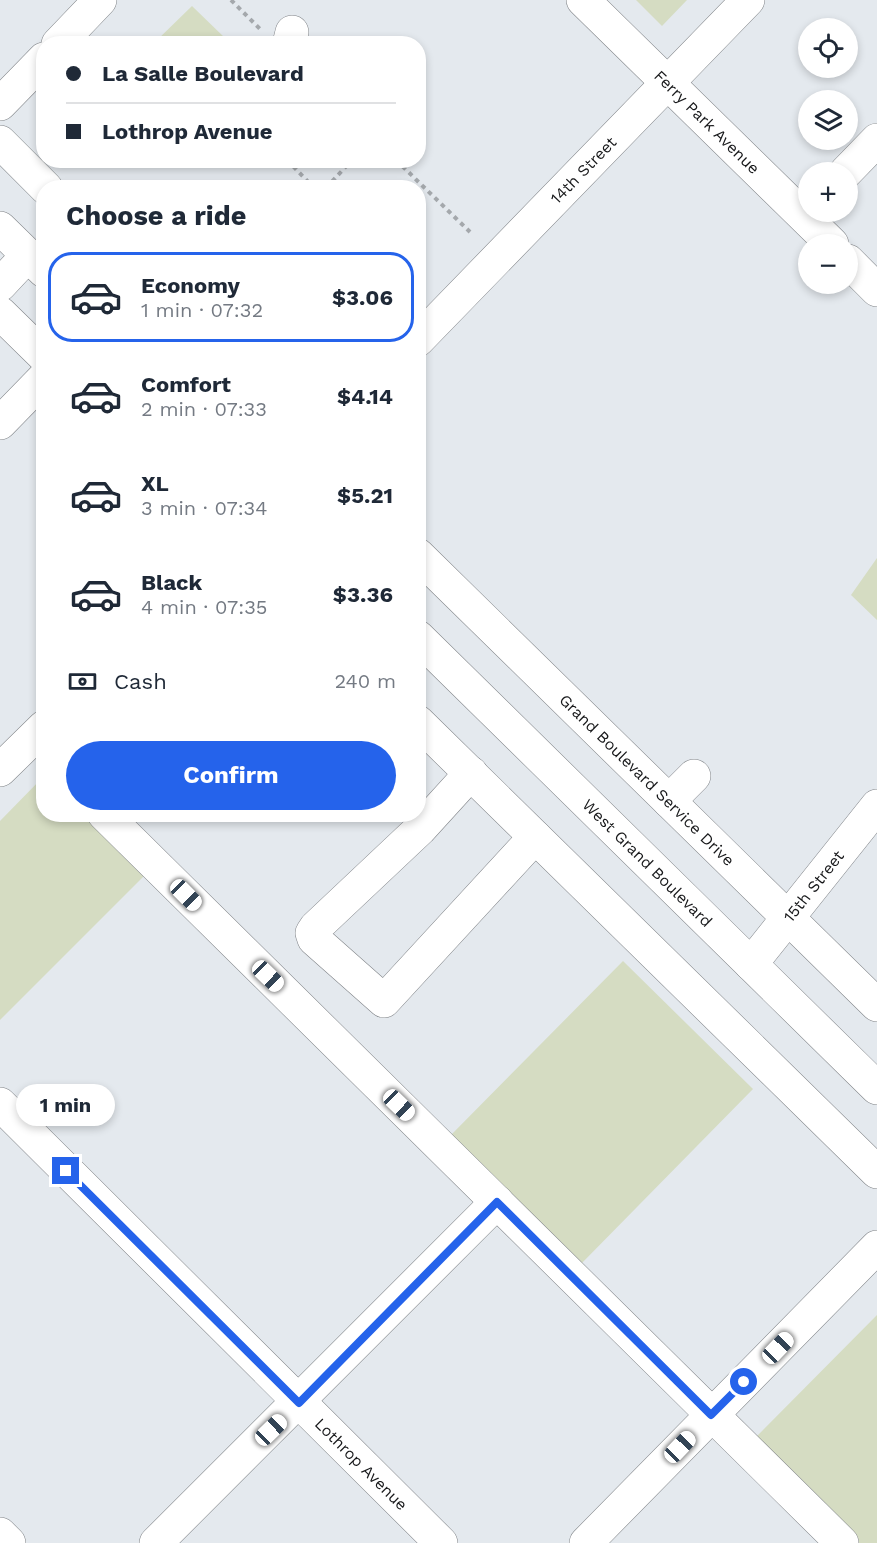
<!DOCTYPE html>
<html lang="en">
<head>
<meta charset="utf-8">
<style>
	:root { --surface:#fff; --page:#f6f6f7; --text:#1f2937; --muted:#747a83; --line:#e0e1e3; --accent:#2563eb }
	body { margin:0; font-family:"Work Sans",sans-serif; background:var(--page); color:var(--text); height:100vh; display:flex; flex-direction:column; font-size:22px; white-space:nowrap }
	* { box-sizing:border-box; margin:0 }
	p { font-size:20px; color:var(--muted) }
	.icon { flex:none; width:33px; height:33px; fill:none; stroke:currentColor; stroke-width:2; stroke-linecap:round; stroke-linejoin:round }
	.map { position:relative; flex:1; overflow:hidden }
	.details { position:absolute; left:36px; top:180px; width:390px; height:642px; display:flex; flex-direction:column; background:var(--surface); border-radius:24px; box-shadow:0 3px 9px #0003 }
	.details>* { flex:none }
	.guide { position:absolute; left:36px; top:36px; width:390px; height:132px; border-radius:24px; box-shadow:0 3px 9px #0003; display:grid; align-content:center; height:132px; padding:0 30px; background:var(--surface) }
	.fabs { position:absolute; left:798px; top:18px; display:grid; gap:12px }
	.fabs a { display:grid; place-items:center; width:60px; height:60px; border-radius:50%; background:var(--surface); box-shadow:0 3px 9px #0003; font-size:30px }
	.end { position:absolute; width:27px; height:27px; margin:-14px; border:8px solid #2563eb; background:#fff; box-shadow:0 0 0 3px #fff }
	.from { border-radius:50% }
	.bubble { position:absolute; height:42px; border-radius:21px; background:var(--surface); box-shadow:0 3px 9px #0003; font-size:20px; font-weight:700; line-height:42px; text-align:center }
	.car { position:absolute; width:18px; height:36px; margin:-18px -9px; border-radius:8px; box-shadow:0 0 4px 2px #0007; background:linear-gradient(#fff 24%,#345 0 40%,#fff 0 76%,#345 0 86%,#fff 0) }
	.guide b { display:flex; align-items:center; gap:21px; height:57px; font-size:22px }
	.guide b+b { border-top:2px solid var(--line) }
	.guide i { width:15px; height:15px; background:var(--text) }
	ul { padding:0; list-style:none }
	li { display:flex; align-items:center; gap:18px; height:90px; margin:0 12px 9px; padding:0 18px; border:3px solid transparent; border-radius:24px }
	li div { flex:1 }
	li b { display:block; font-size:22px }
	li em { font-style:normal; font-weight:700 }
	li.active { border-color:var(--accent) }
	li>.icon { width:54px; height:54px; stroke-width:1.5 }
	h2 { padding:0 30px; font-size:27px; line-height:72px }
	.pay { display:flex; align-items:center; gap:15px; height:66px; padding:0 30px; font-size:22px }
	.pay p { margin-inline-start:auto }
	.button { display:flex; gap:12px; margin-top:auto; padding:12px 30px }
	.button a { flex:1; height:69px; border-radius:36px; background:var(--accent); color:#fff; font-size:24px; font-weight:700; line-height:69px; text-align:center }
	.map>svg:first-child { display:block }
	.green { fill:#d5dcc2 }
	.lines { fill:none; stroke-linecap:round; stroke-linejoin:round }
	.minor-casing { stroke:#808488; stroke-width:34 }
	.major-casing { stroke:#808488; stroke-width:34 }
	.path { stroke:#a4a8ac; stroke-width:4; stroke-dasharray:4.5 4.5; stroke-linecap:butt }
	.minor { stroke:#fff; stroke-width:33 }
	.major { stroke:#fff; stroke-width:33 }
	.route { stroke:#2563eb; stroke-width:8 }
	.labels { text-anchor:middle; stroke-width:4.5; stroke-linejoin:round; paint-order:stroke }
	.street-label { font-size:16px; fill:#161719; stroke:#fff }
</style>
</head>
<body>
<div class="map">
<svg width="877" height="1543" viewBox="0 0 877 1543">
	<rect width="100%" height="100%" fill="#e4e9ee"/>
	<path class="green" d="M636 0H687L662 26Z
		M192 6 225 38 219 43H154Z
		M877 558V620L851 595Z
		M43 777 44 814 87 815 146 874 0 1020V821Z
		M623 961 753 1089 580 1265 450 1136Z
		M877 1315V1543H856L753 1440Z"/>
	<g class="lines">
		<g class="minor-casing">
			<g id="minor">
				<path id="s1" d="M583 0 832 244"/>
				<path d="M58 44 100 0"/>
				<path d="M289 44 292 32"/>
				<path d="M0 104 44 59"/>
				<path d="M0 142 46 188"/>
				<path d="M846 172 877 140"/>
				<path d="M848 261 877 290"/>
				<path d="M0 313 44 356"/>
				<path id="s2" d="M418 340 748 0"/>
				<path d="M0 423 44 378"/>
				<path id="s3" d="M418 555 877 1005"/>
				<path d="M418 722 877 1172"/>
				<path d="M0 770 44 727"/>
				<path d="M471 773 420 829 316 927 312 933 314 939 384 1001 535 837"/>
				<path d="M669 801 694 776"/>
				<path d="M104 814 842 1543"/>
				<path id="s4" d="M751 964 877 806"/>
				<path id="s5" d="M0 1104 441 1543"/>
				<path d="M0 1534 9 1543"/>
				<path d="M156 1543 497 1202"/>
				<path d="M586 1543 877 1247"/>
			</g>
		</g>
		<g class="major-casing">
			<g id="major">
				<path d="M0 228 44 271"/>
				<path d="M0 285 28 255"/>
				<path id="s6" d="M418 637 877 1088"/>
			</g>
		</g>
		<path class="path" d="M231 0 261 30
			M287 160 314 188
			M396 160 470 232
			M326 188 352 160"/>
		<use href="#minor" class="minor"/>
		<use href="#major" class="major"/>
	</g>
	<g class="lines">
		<path class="route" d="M66 1171 299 1403 497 1202 711 1415 744 1382"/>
	</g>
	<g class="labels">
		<g class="street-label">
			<text dy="6" stroke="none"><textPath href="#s1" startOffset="174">Ferry Park Avenue</textPath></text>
			<text dy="6" stroke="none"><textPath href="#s2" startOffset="237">14th Street</textPath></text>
			<text dy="6" stroke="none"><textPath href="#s3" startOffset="321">Grand Boulevard Service Drive</textPath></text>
			<text dy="6" stroke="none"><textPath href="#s6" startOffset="322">West Grand Boulevard</textPath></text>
			<text dy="6" stroke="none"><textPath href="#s4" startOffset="100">15th Street</textPath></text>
			<text dy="6" stroke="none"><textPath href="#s5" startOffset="510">Lothrop Avenue</textPath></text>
		</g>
	</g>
</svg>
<div class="fabs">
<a><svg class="icon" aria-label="locate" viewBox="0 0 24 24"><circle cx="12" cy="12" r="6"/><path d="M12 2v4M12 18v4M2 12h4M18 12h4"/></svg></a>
<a><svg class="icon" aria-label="layers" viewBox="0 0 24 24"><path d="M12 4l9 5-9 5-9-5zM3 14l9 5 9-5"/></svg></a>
<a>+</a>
<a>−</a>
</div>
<i class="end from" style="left:744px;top:1382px"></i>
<i class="end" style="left:66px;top:1171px"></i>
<div class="bubble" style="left:16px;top:1084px;width:99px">1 min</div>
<i class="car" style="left:186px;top:895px;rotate:135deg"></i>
<i class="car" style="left:268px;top:976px;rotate:134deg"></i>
<i class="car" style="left:399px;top:1105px;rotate:134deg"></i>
<i class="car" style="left:778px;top:1348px;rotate:44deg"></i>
<i class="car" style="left:271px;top:1430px;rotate:46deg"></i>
<i class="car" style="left:680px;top:1447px;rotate:44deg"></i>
<div class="guide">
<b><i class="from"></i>La Salle Boulevard</b>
<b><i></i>Lothrop Avenue</b>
</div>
<section class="details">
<h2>Choose a ride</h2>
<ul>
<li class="active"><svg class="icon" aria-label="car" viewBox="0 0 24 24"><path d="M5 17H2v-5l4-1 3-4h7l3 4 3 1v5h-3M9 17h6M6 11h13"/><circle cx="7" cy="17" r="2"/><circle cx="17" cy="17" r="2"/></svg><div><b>Economy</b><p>1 min · 07:32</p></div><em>$3.06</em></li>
<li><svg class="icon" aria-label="car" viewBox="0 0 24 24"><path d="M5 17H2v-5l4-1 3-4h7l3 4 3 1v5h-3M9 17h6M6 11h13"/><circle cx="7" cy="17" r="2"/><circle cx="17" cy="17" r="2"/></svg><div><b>Comfort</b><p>2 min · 07:33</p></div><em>$4.14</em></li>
<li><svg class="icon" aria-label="car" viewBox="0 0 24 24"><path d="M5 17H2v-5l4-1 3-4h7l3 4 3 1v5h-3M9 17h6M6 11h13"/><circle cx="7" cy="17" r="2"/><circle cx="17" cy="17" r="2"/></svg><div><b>XL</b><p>3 min · 07:34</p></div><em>$5.21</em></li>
<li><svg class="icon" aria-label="car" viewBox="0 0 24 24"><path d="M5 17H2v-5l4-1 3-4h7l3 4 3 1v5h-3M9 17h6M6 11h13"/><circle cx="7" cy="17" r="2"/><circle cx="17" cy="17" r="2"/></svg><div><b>Black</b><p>4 min · 07:35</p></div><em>$3.36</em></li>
</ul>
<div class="pay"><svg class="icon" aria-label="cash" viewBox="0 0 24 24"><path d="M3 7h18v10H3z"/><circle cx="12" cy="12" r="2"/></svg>Cash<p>240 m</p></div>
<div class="button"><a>Confirm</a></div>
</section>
</div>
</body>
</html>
